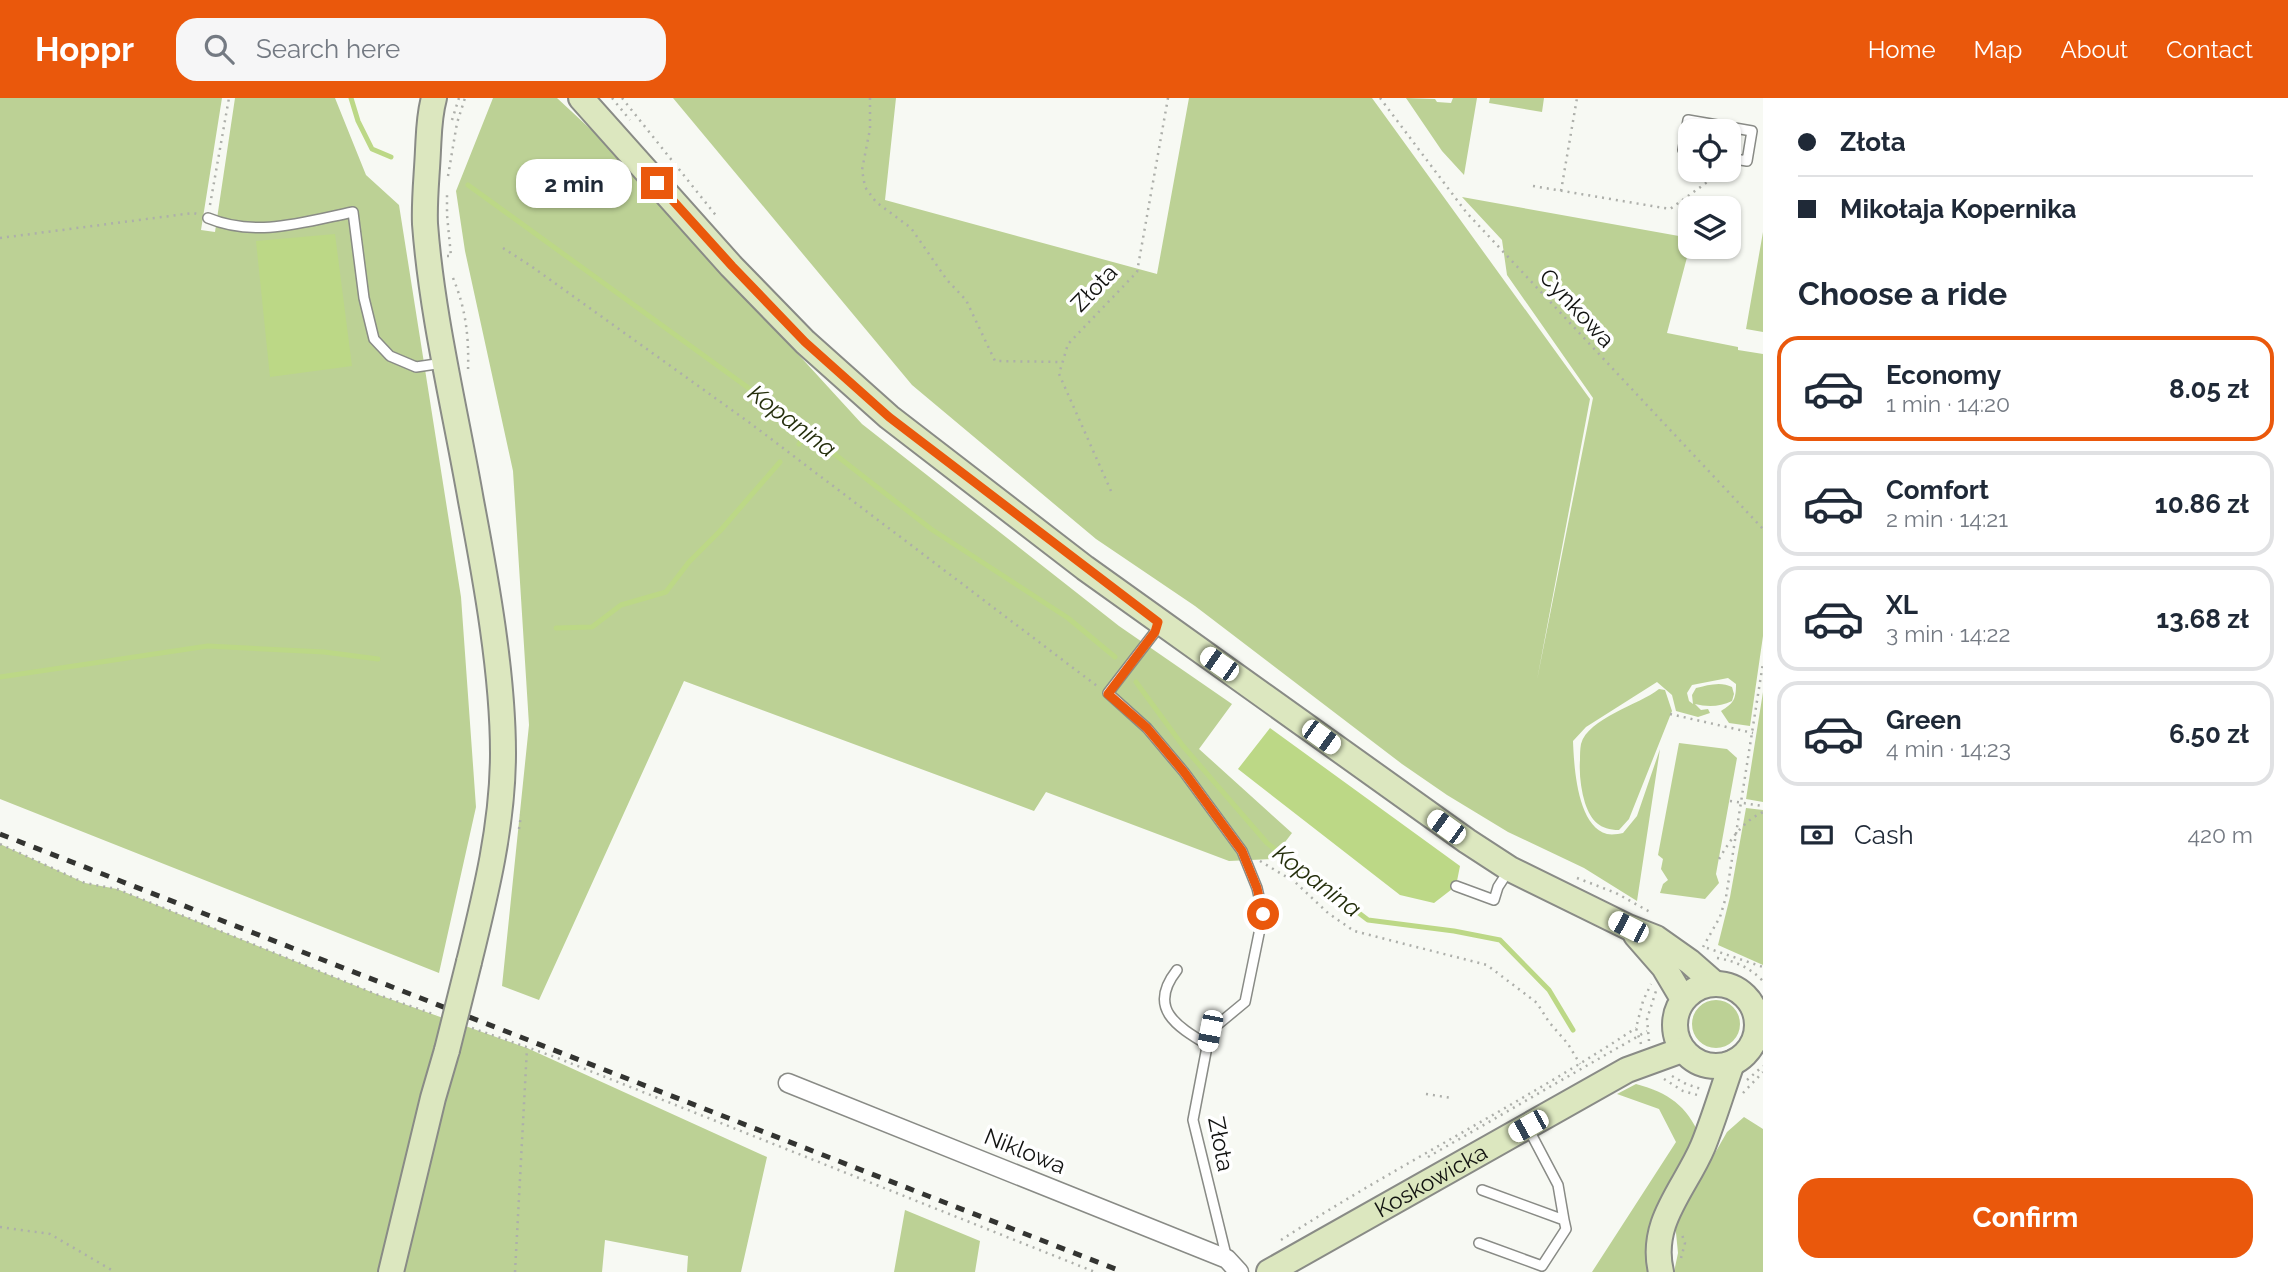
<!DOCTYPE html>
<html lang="en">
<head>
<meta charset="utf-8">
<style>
	:root { --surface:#fff; --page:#f6f6f7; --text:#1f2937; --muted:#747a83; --line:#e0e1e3; --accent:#ea580c }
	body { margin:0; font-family:Raleway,sans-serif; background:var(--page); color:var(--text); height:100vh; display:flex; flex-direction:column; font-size:26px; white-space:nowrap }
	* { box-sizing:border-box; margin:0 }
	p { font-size:23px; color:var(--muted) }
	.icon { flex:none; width:38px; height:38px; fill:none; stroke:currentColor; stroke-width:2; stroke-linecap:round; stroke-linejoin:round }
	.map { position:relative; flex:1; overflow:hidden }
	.side { display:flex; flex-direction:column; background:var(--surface); width:525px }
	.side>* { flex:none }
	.hud { display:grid; align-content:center; height:154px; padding:0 35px; background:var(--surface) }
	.buttons { position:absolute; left:1678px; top:21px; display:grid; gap:14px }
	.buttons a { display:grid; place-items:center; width:63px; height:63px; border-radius:14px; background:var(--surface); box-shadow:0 2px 5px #0004; font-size:35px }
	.end { position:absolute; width:32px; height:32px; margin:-16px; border:9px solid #ea580c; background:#fff; box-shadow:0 0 0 4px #fff }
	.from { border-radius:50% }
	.bubble { position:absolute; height:49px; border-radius:21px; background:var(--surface); box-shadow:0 2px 5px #0004; font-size:23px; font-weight:700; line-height:49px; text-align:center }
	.car { position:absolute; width:21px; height:42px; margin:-21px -10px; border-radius:9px; box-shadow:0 0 5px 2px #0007; background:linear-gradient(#fff 24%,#345 0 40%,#fff 0 76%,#345 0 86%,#fff 0) }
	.hud b { display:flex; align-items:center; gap:24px; height:66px; font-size:26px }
	.hud b+b { border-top:2px solid var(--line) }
	.hud i { width:18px; height:18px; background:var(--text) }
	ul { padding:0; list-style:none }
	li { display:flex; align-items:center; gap:21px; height:105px; margin:0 14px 10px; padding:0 21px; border:4px solid var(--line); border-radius:21px }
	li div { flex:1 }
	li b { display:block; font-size:26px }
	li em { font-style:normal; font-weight:700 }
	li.current { border-color:var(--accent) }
	li>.icon { width:63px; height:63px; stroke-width:1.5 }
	h2 { padding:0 35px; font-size:32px; line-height:84px }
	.pay { display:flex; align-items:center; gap:18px; height:77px; padding:0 35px; font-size:26px }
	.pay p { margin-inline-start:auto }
	.button { display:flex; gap:14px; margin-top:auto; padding:14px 35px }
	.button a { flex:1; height:80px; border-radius:21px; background:var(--accent); color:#fff; font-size:28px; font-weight:700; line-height:80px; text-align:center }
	header { display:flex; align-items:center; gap:42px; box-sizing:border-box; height:98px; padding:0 35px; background:var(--accent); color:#fff }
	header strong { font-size:33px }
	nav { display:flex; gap:38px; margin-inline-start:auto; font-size:24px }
	.search { width:490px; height:63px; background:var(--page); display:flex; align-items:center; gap:18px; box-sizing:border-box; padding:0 24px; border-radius:21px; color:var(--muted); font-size:26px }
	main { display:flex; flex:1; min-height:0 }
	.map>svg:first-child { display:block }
	.green { fill:#bcd195 }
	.water { fill:#bcd886 }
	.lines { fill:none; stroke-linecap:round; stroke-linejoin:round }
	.stream { stroke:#bcd886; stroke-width:5 }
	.lane-casing { stroke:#898b86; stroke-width:12 }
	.street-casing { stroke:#898b86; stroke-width:21 }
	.secondary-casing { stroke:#898b86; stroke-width:28 }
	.path { stroke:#adafaa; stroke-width:2.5; stroke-dasharray:2 5; stroke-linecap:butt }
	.lane { stroke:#fff; stroke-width:9 }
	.street { stroke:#fff; stroke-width:18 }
	.secondary { stroke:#dce7bf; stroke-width:24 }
	.rail { stroke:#333431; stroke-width:5; stroke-dasharray:9 9; stroke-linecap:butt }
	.secondary-bridge-casing { stroke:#898b86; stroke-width:28; stroke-linecap:butt }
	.secondary-bridge { stroke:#dce7bf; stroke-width:24 }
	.route { stroke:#ea580c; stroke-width:9 }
	.labels { text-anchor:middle; stroke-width:7; stroke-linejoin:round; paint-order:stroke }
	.street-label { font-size:23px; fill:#121311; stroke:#fff }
	.water-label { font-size:24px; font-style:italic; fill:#26300e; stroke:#fff }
</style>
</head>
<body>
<header>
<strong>Hoppr</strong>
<div class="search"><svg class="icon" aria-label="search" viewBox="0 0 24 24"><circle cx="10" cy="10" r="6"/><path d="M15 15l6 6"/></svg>Search here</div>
<nav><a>Home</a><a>Map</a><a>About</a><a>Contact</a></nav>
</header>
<main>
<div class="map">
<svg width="1763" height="1174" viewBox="0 0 1763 1174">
	<rect width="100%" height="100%" fill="#f7f9f3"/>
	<path class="green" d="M0 0H222L201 132 215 134 235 0H335L366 77 399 107 461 499 476 709 439 875 0 701Z
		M493 0H557L599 39 862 326 1119 528 1232 606 1199 651 1292 735 1272 761 1229 763 1046 694 1034 713 684 583 539 902 502 888 529 627 513 373 465 153 456 93Z
		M673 0H896L885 102 1157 176 1189 0H1372L1590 301 1537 582 1593 300 1507 177 1502 142 1462 99 1690 140V148L1667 235 1738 249V252L1763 256V538L1750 628 1729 625 1721 613C1734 605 1736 601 1736 586L1728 580 1692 587 1687 595 1689 603 1693 606 1692 597 1696 590C1708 587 1721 583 1732 589L1734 596 1732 603C1720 609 1707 609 1695 606L1701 612 1708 611 1710 615 1698 619 1676 613 1672 597 1657 584 1586 629 1573 643C1574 668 1577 728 1607 736 1612 737 1619 736 1623 735L1637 718 1660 651 1637 803 1584 770 1508 734 1447 697 1402 666 1195 508 1096 441 912 287Z
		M1406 0 1435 1 1437 4 1451 5 1453 0H1477L1464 77 1442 53Z
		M1490 0H1544L1542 14 1489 5Z
		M1763 134V234L1746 231Z
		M1659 591 1665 592 1672 613 1629 721 1619 732C1600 732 1591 723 1585 705 1581 692 1579 676 1580 662 1580 657 1580 651 1581 646 1588 620 1639 607 1659 591Z
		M1763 594V704L1746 701Z
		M1679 645 1727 651 1737 660 1716 776 1719 785 1705 801 1660 795 1663 786 1668 782 1661 771 1663 761 1658 757Z
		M1746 710 1763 712V867L1718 847 1730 799Z
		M0 746 85 785 117 791 376 896 527 950 767 1059 741 1174H687L688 1158 605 1142 602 1174H0Z
		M1692 926a24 24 0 1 1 48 0a24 24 0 1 1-48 0Z
		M1636 986C1669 995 1686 1007 1700 1038L1651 1174H1592L1676 1044 1659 1011 1617 996Z
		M1744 1019 1763 1031V1174H1674L1678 1155 1675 1125 1727 1034Z
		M905 1112 980 1143 975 1174H894Z"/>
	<path class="water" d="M335 136 352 268 270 279 256 143Z
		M1270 630 1460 768 1456 788 1434 805 1400 797 1238 671Z"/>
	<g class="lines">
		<path class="stream" d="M351 0 358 23 372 51 391 59
			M468 87 761 299 931 431 1068 520 1115 559
			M799 346 808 335
			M556 530 592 529 621 507 666 494 689 464 720 433 780 364
			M0 579 208 548 324 554 378 561
			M1136 584 1183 648 1267 745 1368 822 1454 833 1500 842 1549 892 1573 932"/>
		<g class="lane-casing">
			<path id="lane" d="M1690 53 1683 52 1688 22 1752 33 1747 63 1729 60
				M208 120C256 140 304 124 353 114L364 200 374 241 390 258 416 269 443 265
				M1158 525 1155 534 1108 595 1147 630 1184 674 1242 753 1257 790 1263 816 1245 904 1210 933 1193 1022 1227 1161
				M1456 788 1494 802 1498 789 1509 772
				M1177 872C1147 910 1176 928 1208 947
				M1482 1092 1564 1122 1558 1087 1528 1030
				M1479 1145 1542 1168 1566 1131 1564 1122"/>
		</g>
		<g class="street-casing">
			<path id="street" d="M788 985 1227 1161 1239 1174"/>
		</g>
		<g class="secondary-casing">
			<g id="secondary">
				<path d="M434 0C429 18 429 34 428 52 427 77 424 101 425 126 432 219 455 311 471 403 486 482 503 576 503 655 503 726 486 795 469 864"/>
				<path d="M581 0 731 168 805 244 889 319 1085 470 1467 743 1510 771 1628 829 1656 840 1690 864 1714 885"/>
				<path d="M1636 837 1664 869 1683 901"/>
				<circle cx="1716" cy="927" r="41"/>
				<path d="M391 1174 433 1000 447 952"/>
				<path id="s1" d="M1269 1174 1627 972 1682 952"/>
				<path d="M1661 1174C1649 1124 1685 1091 1703 1048 1714 1021 1722 993 1732 965"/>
			</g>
		</g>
		<path class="path" d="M612 0 630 22
			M622 0 718 120
			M870 0V31L862 72 865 89 876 104 911 130 947 182 966 202 995 263 1062 264
			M1380 0 1466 114 1763 431
			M452 22 459 0
			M448 78 457 25 465 0
			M1533 88 1670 111 1724 72
			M1561 93 1577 0
			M210 107 229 0
			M0 140 193 115 197 116
			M503 150 531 168 750 325 1097 588
			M447 158H451L447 117V95
			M453 180C466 211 469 239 468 273
			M1111 393 1059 276 1068 246 1137 174 1168 0
			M1670 616 1753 635
			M1730 703 1763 708
			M519 731 521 717
			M0 746 85 785 117 791 376 896 436 917
			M1719 761C1731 741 1742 724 1763 714
			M1260 763 1295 784 1328 815 1354 833 1487 867 1537 905 1549 924 1568 946 1580 966
			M1577 780 1616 795 1650 814
			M1703 849 1720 819 1726 799 1763 565
			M1707 850 1763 869
			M1717 860C1736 863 1750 870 1763 883
			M472 930 555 959 1095 1174
			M1649 943 1647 921 1656 893
			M1641 946 1636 930 1643 903 1651 886
			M1672 978 1686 986 1701 991
			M1664 981 1683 993 1701 998
			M1747 982 1763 968
			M1743 995 1763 974
			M1426 996 1452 1000
			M1428 1059 1647 933
			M0 1129 50 1136 115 1174
			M1281 1142C1397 1067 1521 1006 1636 930
			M1681 1160 1685 1145 1682 1137
			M515 1174 527 950"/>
		<use href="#lane" class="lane"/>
		<use href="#street" class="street"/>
		<use href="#secondary" class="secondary"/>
		<path class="rail" d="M0 736 1123 1174"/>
		<g class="secondary-bridge-casing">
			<path id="secondary-bridge" d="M447 952 469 864"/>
		</g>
		<use href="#secondary-bridge" class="secondary-bridge"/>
	</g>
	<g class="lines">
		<path class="route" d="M657 85 732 168 805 244 889 319 1158 524 1155 534 1108 596 1147 630 1184 674 1242 753 1257 790 1263 816"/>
	</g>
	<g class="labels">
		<g class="street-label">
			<text transform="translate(1094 190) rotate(-46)" y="8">Złota</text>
			<text transform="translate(1577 210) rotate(47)" y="8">Cynkowa</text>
			<text transform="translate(1221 1046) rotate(79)" y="8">Złota</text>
			<text transform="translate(1025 1053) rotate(22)" y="8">Niklowa</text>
			<text dy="8" stroke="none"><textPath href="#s1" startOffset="186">Koskowicka</textPath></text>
		</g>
		<g class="water-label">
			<text transform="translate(792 323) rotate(37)" y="8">Kopanina</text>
			<text transform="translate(1317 783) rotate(37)" y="8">Kopanina</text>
		</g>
	</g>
</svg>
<div class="buttons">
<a><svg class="icon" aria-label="locate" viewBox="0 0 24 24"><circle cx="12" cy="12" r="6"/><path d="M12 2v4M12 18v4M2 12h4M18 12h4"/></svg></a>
<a><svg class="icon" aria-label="layers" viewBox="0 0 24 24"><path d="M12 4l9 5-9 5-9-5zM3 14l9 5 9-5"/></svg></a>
</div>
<i class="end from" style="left:1263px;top:816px"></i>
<i class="end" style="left:657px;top:85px"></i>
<div class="bubble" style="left:516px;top:61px;width:116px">2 min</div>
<i class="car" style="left:1219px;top:566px;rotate:305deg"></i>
<i class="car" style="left:1321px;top:639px;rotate:126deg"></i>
<i class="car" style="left:1446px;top:729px;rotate:306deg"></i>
<i class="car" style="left:1628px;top:829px;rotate:297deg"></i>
<i class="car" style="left:1210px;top:933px;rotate:191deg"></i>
<i class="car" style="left:1528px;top:1028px;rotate:241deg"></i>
</div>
<section class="side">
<div class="hud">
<b><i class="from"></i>Złota</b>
<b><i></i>Mikołaja Kopernika</b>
</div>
<h2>Choose a ride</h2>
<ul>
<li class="current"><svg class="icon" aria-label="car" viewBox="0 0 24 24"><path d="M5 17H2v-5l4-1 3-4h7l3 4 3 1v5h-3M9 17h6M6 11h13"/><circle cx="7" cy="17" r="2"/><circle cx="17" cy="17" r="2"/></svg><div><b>Economy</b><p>1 min · 14:20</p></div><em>8.05 zł</em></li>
<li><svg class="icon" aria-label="car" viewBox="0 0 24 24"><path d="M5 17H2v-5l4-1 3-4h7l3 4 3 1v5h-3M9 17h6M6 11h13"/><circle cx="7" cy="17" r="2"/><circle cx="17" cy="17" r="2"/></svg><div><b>Comfort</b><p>2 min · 14:21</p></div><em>10.86 zł</em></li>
<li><svg class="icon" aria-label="car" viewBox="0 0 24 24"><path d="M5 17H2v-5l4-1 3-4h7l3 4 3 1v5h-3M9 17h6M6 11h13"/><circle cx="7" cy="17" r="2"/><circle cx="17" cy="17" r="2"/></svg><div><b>XL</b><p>3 min · 14:22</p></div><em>13.68 zł</em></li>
<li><svg class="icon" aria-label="car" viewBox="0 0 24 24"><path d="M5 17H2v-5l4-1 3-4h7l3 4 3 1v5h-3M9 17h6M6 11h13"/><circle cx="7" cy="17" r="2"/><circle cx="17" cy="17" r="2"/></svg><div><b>Green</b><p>4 min · 14:23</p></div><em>6.50 zł</em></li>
</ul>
<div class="pay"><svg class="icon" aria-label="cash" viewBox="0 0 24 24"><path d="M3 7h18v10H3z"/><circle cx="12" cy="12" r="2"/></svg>Cash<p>420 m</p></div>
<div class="button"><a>Confirm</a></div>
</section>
</main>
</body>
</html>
